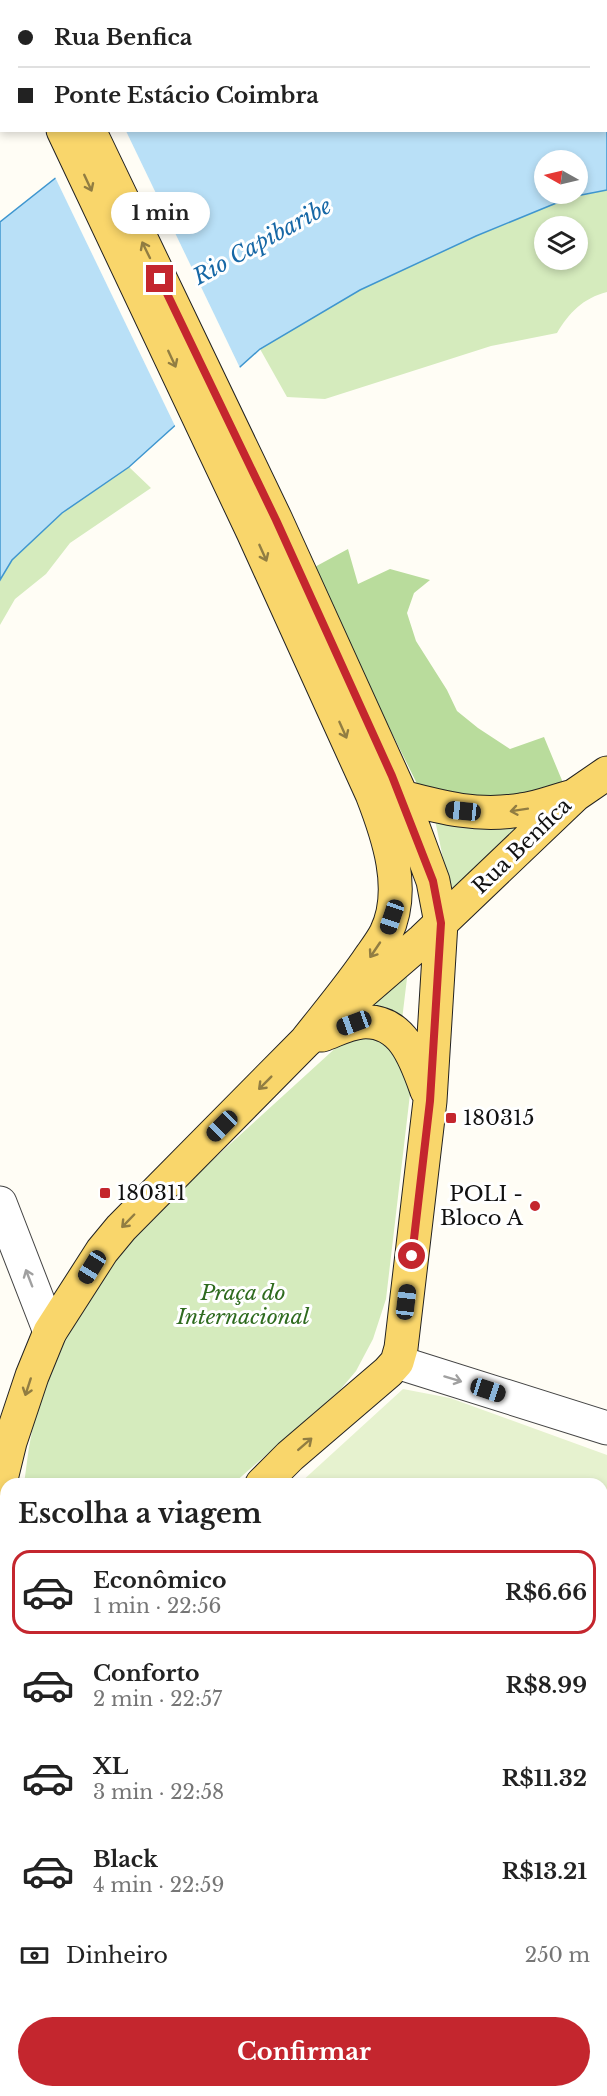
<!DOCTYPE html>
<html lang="pt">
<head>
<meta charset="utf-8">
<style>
	:root { --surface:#fff; --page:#f6f6f6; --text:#222; --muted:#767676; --line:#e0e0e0; --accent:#c4262e }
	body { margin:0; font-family:"Libre Baskerville",serif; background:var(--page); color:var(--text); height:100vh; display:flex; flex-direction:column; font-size:22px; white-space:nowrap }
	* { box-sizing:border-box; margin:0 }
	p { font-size:20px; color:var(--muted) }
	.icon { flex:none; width:33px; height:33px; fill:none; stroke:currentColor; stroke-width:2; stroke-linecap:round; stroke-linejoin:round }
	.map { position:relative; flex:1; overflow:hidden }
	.side { position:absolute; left:0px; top:1478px; width:608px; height:620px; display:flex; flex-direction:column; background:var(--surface); border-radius:18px 18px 0 0; box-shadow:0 3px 9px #0003 }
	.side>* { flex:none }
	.guide { position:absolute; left:0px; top:0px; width:608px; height:132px; box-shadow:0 3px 9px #0003; display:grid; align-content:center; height:132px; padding:0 18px; background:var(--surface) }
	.needle { width:39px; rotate:278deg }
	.fabs { position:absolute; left:534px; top:150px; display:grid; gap:12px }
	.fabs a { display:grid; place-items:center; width:54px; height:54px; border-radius:50%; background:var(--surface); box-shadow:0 3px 9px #0003; font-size:30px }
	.end { position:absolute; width:27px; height:27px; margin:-14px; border:8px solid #c4262e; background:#fff; box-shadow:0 0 0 3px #fff }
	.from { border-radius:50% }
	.bubble { position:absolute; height:42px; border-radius:21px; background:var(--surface); box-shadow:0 3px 9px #0003; font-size:20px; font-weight:700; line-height:42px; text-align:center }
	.car { position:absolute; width:18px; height:36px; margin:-18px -9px; border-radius:8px; box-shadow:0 0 4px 2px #0007; background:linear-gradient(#222 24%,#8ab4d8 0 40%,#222 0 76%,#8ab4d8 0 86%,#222 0) }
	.guide b { display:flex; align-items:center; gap:21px; height:57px; font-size:22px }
	.guide b+b { border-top:2px solid var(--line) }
	.guide i { width:15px; height:15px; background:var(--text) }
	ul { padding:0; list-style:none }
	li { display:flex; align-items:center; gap:18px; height:84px; margin:0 12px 9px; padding:0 6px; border:3px solid transparent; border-radius:18px }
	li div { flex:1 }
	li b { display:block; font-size:22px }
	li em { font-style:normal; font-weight:700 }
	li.current { border-color:var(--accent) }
	li>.icon { width:54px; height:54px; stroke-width:1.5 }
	h2 { padding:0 18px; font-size:27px; line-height:72px }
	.pay { display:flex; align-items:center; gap:15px; height:66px; padding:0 18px; font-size:22px }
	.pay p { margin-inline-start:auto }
	.button { display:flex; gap:12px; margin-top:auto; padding:12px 18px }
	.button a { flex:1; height:69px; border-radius:36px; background:var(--accent); color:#fff; font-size:24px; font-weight:700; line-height:69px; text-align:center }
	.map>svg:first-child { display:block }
	.green { fill:#d5ebbd; fill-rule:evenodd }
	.forest { fill:#b9dc9c }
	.pitch { fill:#e6f2cf }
	.water { fill:#b9e0f7; stroke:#3f96cf; stroke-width:1.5; fill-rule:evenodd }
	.pier { fill:#fffdf5 }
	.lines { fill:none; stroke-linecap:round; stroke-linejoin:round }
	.minor-casing { stroke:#444; stroke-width:35 }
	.major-casing { stroke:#222; stroke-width:35 }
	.minor { stroke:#fff; stroke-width:33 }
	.major { stroke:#f9d66b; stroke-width:33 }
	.oneway { stroke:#917d42 }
	.oneway2 { stroke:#a0a0a0 }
	.route { stroke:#c4262e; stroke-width:8 }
	.poi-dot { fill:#c4262e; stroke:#fff; stroke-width:2 }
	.labels { text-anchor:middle; stroke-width:6; stroke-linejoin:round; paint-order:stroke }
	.street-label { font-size:21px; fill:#111; stroke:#fff }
	.poi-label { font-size:21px; fill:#111; stroke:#fff; text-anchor:start }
	.park-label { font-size:21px; font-style:italic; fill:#2f6b1f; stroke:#fff }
	.water-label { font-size:22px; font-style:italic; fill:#1768a6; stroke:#fff }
</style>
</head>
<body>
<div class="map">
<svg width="607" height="2096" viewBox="0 0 607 2096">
	<rect width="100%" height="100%" fill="#fffdf5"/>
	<path class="green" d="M65 0H341L339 2H65Z
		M607 190V292C583 298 569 313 557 333L491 346 325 399 287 397 260 349 360 290 476 236 571 197ZM544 226H578V260H544Z
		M129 467 151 488 70 543 46 574 15 599 0 625V580L12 560 62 513Z
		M435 820 520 825 492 851 453 906Z
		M408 970 401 1028 368 1005Z
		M384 1036 412 1077 386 1299 373 1339 356 1371 340 1390 234 1483 24 1484 29 1447 37 1406 53 1360 101 1274 150 1217 341 1043 346 1039Z
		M1 1568H6V1674L0 1671Z
		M35 2091H203L204 2096H36Z"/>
	<path class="forest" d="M348 549 358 584 390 569 430 580 414 593 407 613 416 641 447 690 457 711 478 728 510 749 544 737 566 790 520 805 424 798 311 569Z"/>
	<path class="pitch" d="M403 1389 450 1398 607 1455V1912L602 1913V1484L300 1483Z"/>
	<path class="water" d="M341 0H607V190L571 197 476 236 360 290 260 349 129 467 62 513 12 560 0 580V222L115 131 606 130V2L339 1ZM544 160H578V194H544Z"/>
	<path class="pier" d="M110 130 126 131 241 370 176 428 54 175Z"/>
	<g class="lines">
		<g class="minor-casing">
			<path id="minor" d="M0 1203 50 1332
				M397 1362 607 1428"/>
		</g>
		<g class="major-casing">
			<path id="major" d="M1 0 2 2
				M35 0V2
				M63 130 253 532 372 794C388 835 407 890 386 933 382 941 376 949 371 956 351 986 328 1013 306 1041
				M89 130 276 520 402 797 433 881 441 923 430 1101 401 1348 397 1362 388 1372 290 1456 262 1484
				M402 797C443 808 478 817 521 810 538 808 554 801 570 797
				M322 1035C334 1031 348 1023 362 1022 403 1019 416 1060 427 1091
				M0 1483 10 1442 32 1376 50 1332 102 1251 121 1228 306 1041 423 940 575 795 607 773
				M0 1544 6 1546
				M0 1768 6 1734
				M0 1913 6 1982
				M8 2096V2091"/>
		</g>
		<use href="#minor" class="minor"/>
		<use href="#major" class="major"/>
	</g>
	<defs><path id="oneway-shaft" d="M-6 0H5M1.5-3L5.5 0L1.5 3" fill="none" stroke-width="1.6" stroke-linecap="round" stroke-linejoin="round" transform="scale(1.5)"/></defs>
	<g class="oneway">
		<use href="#oneway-shaft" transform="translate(88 183) rotate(65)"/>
		<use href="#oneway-shaft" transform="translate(146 250) rotate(-116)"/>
		<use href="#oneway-shaft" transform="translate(172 359) rotate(65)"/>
		<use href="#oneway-shaft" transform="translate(263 553) rotate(66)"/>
		<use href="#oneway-shaft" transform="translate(343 730) rotate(66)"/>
		<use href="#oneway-shaft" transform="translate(519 810) rotate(171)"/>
		<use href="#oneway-shaft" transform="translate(375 950) rotate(124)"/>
		<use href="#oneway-shaft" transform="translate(265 1083) rotate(135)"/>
		<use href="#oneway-shaft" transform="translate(128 1221) rotate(134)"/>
		<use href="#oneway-shaft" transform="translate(28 1387) rotate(108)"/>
		<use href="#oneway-shaft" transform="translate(305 1444) rotate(-41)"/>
	</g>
	<g class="oneway2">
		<use href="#oneway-shaft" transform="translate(29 1278) rotate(-111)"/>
		<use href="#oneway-shaft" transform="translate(453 1379) rotate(17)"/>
	</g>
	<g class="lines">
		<path class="route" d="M160 279 276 520 392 776 433 881 441 923 430 1101 412 1256"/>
	</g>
	<g class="poi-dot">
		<rect x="445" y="1112" width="12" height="12" rx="3"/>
		<rect x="99" y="1187" width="12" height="12" rx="3"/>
		<circle cx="535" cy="1206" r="6"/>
	</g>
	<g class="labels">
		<g class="street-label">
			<text transform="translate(522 846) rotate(-44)" y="7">Rua Benfica</text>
		</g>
		<g class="poi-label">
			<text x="463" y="1125">180315</text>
			<text x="117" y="1200">180311</text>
			<text x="523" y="1201" text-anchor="end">POLI -<tspan x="523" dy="24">Bloco A</tspan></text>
		</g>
		<g class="park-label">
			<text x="243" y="1300">Praça do<tspan x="243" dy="24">Internacional</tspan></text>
		</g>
		<g class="water-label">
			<text transform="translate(262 241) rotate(-29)" y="8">Rio Capibaribe</text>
		</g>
	</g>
</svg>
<div class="fabs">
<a><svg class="needle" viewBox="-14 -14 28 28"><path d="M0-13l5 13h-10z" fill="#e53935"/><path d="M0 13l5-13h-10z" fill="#767676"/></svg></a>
<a><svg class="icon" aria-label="layers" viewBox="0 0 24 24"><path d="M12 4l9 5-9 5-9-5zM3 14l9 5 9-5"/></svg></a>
</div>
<i class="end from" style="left:412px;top:1256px"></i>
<i class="end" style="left:160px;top:279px"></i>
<div class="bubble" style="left:111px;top:192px;width:99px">1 min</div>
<i class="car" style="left:463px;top:811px;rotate:276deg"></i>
<i class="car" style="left:392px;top:917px;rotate:199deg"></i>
<i class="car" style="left:354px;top:1023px;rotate:250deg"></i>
<i class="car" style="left:222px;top:1126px;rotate:225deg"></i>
<i class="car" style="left:92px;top:1267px;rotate:212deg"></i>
<i class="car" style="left:406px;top:1302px;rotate:7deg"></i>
<i class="car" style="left:488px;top:1390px;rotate:108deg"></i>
<div class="guide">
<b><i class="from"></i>Rua Benfica</b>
<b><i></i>Ponte Estácio Coimbra</b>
</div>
<section class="side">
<h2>Escolha a viagem</h2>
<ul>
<li class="current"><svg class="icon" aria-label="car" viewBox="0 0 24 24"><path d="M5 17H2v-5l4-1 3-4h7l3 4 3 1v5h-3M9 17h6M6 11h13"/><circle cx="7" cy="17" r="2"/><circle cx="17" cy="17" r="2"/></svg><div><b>Econômico</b><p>1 min · 22:56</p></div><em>R$6.66</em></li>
<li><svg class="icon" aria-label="car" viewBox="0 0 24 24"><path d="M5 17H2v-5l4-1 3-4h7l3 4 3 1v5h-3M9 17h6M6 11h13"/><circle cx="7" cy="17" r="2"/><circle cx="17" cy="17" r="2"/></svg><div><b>Conforto</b><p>2 min · 22:57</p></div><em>R$8.99</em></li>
<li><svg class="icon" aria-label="car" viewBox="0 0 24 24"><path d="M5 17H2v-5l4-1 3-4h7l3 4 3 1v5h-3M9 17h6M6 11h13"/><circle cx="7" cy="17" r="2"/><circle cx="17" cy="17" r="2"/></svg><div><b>XL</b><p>3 min · 22:58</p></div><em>R$11.32</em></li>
<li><svg class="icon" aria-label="car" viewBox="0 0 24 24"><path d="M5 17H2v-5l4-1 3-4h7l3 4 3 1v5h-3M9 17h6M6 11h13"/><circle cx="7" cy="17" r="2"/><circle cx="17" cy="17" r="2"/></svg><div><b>Black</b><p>4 min · 22:59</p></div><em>R$13.21</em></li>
</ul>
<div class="pay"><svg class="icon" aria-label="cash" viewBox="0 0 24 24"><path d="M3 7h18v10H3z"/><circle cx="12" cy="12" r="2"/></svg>Dinheiro<p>250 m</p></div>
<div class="button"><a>Confirmar</a></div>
</section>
</div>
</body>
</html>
